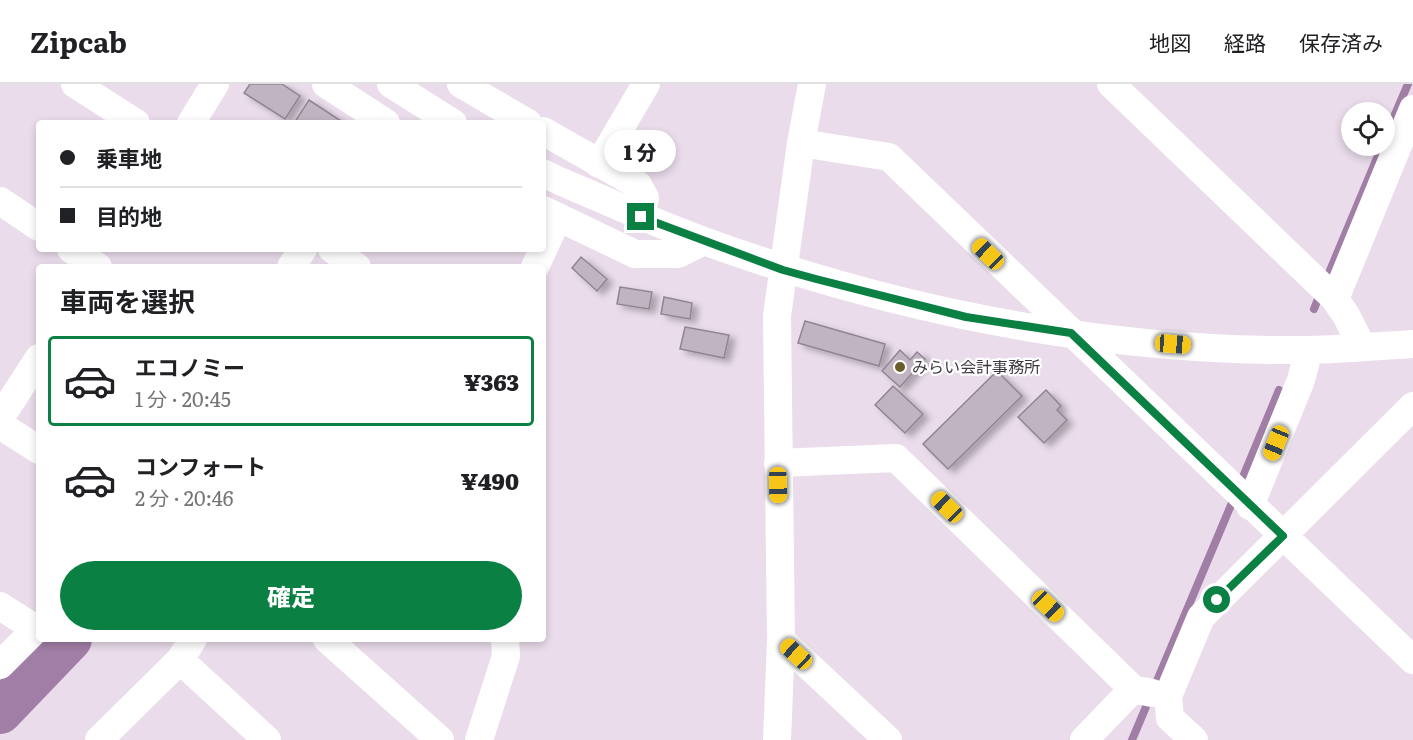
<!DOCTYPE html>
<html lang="ja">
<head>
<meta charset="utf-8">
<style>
	:root { --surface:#fff; --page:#f6f6f6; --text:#202124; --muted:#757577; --line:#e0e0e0; --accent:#0b8043 }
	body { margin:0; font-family:Literata,"Noto Sans JP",serif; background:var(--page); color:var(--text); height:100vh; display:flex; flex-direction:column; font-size:22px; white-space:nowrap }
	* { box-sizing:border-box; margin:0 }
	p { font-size:20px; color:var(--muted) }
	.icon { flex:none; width:33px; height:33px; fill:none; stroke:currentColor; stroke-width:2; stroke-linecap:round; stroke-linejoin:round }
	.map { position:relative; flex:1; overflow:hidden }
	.side { position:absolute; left:36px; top:180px; width:510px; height:378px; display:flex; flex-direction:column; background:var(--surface); border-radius:6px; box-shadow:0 3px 9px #0003 }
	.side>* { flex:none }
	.hud { position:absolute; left:36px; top:36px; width:510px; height:132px; border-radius:6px; box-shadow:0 3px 9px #0003; display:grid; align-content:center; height:132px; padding:0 24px; background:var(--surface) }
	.controls { position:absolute; left:1341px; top:18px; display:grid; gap:12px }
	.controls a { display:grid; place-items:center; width:54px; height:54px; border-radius:50%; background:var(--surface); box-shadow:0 3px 9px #0003; font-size:30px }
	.end { position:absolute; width:27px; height:27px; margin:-14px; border:8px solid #0b8043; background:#fff; box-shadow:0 0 0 3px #fff }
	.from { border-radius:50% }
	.bubble { position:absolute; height:42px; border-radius:21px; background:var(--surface); box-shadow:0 3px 9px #0003; font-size:20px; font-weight:800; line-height:42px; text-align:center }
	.car { position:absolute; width:18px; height:36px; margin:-18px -9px; border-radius:8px; box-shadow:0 0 4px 2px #0007; background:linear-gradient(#f5c518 24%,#345 0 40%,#f5c518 0 76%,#345 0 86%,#f5c518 0) }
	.hud b { display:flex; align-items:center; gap:21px; height:57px; font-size:22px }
	.hud b+b { border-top:2px solid var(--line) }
	.hud i { width:15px; height:15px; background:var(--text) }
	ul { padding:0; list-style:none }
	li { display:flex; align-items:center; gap:18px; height:90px; margin:0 12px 9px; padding:0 12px; border:3px solid transparent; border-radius:6px }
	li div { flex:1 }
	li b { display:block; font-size:22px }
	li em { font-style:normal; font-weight:800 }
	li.selected { border-color:var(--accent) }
	li>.icon { width:54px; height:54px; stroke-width:1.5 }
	h2 { padding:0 24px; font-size:27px; line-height:72px }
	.primary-button { display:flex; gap:12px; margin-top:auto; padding:12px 24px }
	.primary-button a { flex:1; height:69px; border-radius:36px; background:var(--accent); color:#fff; font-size:24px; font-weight:800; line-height:69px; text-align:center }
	header { display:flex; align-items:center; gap:36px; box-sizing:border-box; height:84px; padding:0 30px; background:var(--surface); border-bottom:2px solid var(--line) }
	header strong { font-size:28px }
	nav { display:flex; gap:33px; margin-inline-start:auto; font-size:21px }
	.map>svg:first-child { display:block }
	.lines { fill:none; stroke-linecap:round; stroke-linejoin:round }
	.stream { stroke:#a17ea5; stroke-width:8 }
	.river { stroke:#a17ea5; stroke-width:44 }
	.building { fill:#c1b4c2; stroke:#918492; stroke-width:1.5; filter:url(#shadow) }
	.minor { stroke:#fff; stroke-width:28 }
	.route { stroke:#0b8043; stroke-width:8 }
	.poi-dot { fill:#685c29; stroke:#fff; stroke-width:2 }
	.labels { text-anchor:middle; stroke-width:4.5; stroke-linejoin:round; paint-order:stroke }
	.poi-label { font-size:16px; fill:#3f393f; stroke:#fff; text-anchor:start }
</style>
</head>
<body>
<header>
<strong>Zipcab</strong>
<nav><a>地図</a><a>経路</a><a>保存済み</a></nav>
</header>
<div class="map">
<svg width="1413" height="656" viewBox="0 0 1413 656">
	<defs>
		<filter id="shadow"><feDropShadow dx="6" dy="4" stdDeviation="3" flood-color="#0004"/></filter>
	</defs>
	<rect width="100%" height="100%" fill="#eadceb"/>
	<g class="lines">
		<path class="stream" d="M1384 56 1408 0
			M1326 196 1382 62
			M1314 225 1320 210
			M1240 400 1279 306
			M1132 656 1234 414"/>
		<path class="river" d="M0 628 70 555"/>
	</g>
	<path class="building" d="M250 0H282L300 12 285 35 244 9Z
		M309 16 344 39H294Z
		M581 173 607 195 597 207 572 184Z
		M620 203 652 208 649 225 617 220Z
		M664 213 692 219 690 235 661 230Z
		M805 237 885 260 879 282 798 259Z
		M685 243 729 251 724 274 680 265Z
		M900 266 910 276 917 268 925 275 900 303 882 287Z
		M997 287 1022 312 948 385 923 360Z
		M893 302 923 330 905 349 875 321Z
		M1046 306 1061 322 1057 326 1067 336 1044 359 1018 333Z"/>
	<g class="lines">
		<path class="minor" d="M75 0 136 39
			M326 0 386 39
			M391 0 453 39
			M461 0 528 39
			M1111 0 1334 214 1346 231 1362 263
			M191 39 215 0
			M543 47 638 101 645 114 641 133
			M801 59 889 73 1413 576
			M599 80 646 0
			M543 89C560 98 579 105 597 113 642 133 688 152 735 168 919 231 1114 268 1309 266 1344 265 1378 262 1413 260
			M0 117 39 143
			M543 126 635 170H678L704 157
			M71 165 98 183
			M332 165 357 183
			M291 183 303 165
			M535 183 558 133
			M1335 215 1413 25
			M0 334 39 274
			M0 341 39 366
			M778 379 896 374 1133 605
			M1250 422 1301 296 1309 266
			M0 522 36 545
			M327 555 440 656
			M781 556 888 656
			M180 576 193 555
			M0 581 39 542
			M99 656 180 576 267 656
			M479 656 506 572 505 555
			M777 656 781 556 777 232 801 59 812 0
			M1084 656 1133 605 1152 609
			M1194 656 1170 634 1168 612 1201 533 1413 322"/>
	</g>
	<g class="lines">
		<path class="route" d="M641 133 783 186 816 195 966 233 1071 249 1283 452 1217 516"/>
	</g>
	<circle class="poi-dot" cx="900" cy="283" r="6"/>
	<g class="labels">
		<g class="poi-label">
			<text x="912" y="289">みらい会計事務所</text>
		</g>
	</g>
</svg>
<div class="controls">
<a><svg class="icon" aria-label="locate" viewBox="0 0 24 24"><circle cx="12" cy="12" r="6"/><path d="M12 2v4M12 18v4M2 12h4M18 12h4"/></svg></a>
</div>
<i class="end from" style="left:1217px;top:516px"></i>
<i class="end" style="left:641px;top:133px"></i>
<div class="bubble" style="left:604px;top:46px;width:72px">1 分</div>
<i class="car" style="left:988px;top:170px;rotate:314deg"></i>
<i class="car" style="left:1173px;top:260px;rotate:94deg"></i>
<i class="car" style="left:1276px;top:359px;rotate:202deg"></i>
<i class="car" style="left:778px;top:401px;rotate:179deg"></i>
<i class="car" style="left:947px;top:423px;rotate:314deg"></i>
<i class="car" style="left:1048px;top:522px;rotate:134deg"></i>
<i class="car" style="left:796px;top:570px;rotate:313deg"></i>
<div class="hud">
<b><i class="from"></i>乗車地</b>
<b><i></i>目的地</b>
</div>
<section class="side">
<h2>車両を選択</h2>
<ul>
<li class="selected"><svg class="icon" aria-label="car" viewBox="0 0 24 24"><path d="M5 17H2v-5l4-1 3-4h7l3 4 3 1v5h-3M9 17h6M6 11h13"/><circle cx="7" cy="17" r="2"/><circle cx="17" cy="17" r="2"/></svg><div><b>エコノミー</b><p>1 分 · 20:45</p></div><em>¥363</em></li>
<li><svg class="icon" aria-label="car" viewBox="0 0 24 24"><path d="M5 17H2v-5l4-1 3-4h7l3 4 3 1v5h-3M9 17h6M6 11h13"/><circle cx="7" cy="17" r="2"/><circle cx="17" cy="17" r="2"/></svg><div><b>コンフォート</b><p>2 分 · 20:46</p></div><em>¥490</em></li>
</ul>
<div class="primary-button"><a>確定</a></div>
</section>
</div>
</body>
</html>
